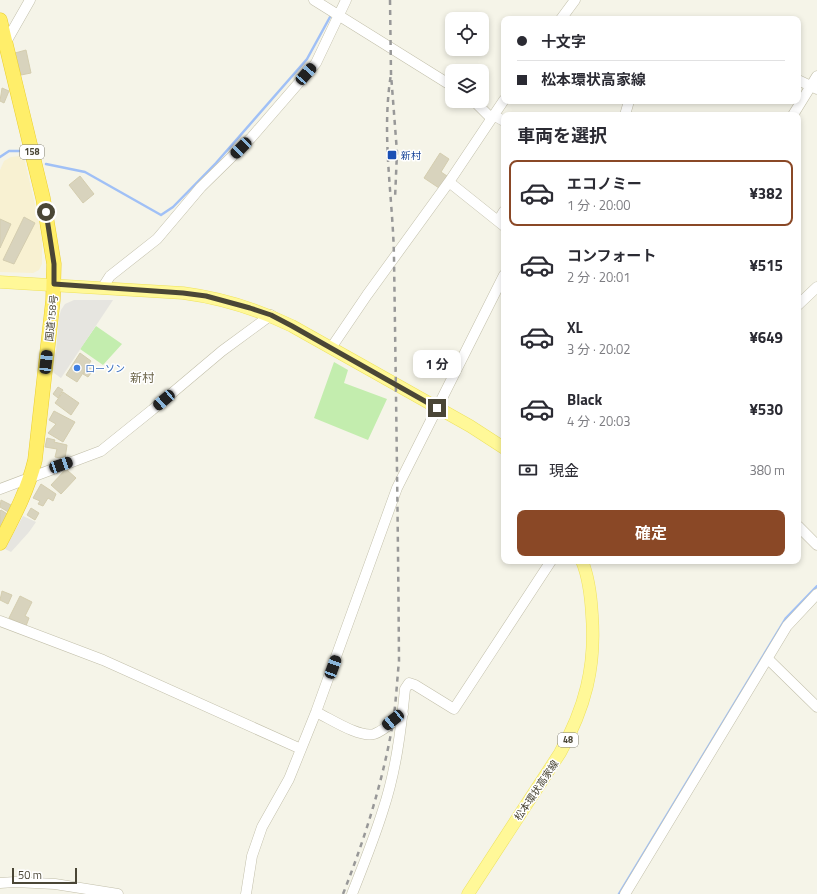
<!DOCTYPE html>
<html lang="ja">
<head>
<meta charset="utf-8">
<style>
	:root { --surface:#fff; --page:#f7f7f7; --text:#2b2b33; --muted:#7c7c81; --line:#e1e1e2; --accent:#8a4826 }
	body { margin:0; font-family:"Titillium Web","Noto Sans JP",sans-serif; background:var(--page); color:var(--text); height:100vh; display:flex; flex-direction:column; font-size:15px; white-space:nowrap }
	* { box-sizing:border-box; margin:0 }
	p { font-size:13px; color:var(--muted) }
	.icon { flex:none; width:22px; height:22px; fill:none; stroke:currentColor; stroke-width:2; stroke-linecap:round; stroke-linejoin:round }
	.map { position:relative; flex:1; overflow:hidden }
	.sheet { position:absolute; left:501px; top:112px; width:300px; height:452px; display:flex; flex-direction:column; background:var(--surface); border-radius:8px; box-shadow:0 2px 6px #0003 }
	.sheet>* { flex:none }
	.guide { position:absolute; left:501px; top:16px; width:300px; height:88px; border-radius:8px; box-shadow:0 2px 6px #0003; display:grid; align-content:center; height:88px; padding:0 16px; background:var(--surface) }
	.controls { position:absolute; left:445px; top:12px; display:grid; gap:8px }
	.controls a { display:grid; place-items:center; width:44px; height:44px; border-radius:8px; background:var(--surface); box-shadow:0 2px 6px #0003; font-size:20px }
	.scale { position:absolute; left:12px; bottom:10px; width:65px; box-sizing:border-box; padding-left:4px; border:2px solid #4a4636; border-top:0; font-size:11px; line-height:14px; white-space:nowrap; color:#4a4636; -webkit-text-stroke:3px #fff; paint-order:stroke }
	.end { position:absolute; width:18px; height:18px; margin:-9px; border:5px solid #4a4636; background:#fff; box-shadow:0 0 0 2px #fff }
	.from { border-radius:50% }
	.bubble { position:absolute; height:28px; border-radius:8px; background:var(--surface); box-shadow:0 2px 6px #0003; font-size:13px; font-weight:700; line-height:28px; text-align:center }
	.car { position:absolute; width:12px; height:24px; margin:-12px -6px; border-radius:5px; box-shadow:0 0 3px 1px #0007; background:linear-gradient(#222 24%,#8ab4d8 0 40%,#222 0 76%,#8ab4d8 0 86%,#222 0) }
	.guide b { display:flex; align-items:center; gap:14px; height:38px; font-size:15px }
	.guide b+b { border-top:1px solid var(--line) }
	.guide i { width:10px; height:10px; background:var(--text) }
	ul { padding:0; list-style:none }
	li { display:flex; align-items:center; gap:12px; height:66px; margin:0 8px 6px; padding:0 8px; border:2px solid transparent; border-radius:8px }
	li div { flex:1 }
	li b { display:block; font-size:15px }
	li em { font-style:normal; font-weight:700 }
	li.active { border-color:var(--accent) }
	li>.icon { width:36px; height:36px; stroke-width:1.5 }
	h2 { padding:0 16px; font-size:18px; line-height:48px }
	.pay { display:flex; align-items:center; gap:10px; height:44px; padding:0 16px; font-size:15px }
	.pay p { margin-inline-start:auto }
	.button { display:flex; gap:8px; margin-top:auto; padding:8px 16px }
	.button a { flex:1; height:46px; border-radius:8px; background:var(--accent); color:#fff; font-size:16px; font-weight:700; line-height:46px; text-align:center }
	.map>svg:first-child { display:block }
	.commercial { fill:#f8f1d2 }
	.green { fill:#c3edae }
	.parking { fill:#e6e5e0 }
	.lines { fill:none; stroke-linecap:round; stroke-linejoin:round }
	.stream { stroke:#a0c0f6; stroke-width:2.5 }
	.building { fill:#d8d3bd; stroke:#d4cdaf }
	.minor-casing { stroke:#c2bfaa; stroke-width:11 }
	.major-casing { stroke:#eee25e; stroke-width:13 }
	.highway-casing { stroke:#eace2e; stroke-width:15 }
	.minor { stroke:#fff; stroke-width:10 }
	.major { stroke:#fff898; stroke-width:12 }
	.highway { stroke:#ffee6a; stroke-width:14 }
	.rail { stroke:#989898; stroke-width:2.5; stroke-dasharray:5 5; stroke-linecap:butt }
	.route { stroke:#4a4636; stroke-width:5 }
	.transit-dot { fill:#1a4fb4; stroke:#fff; stroke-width:1.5 }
	.shop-dot { fill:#3f7fe0; stroke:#fff; stroke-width:1.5 }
	.labels { text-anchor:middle; stroke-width:3; stroke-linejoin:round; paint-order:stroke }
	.shield { fill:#fff; stroke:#807e72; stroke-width:1 }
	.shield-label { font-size:9px; font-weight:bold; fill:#4a4636 }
	.transit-label { font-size:10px; fill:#164399; stroke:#fff; text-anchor:start }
	.street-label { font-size:10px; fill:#4a4636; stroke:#fff }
	.shop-label { font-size:10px; fill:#366cbe; stroke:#fff; text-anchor:start }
	.quarter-label { font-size:12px; fill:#6e674c; stroke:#fff }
</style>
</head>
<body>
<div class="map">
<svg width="817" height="894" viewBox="0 0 817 894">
	<rect width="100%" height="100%" fill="#f5f4e8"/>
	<path class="commercial" d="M19 156 24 158 40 226 42 240V264L39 270 33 273 0 272V170L4 161 11 157Z"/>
	<path class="green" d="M96 326 122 344 103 365 80 349Z
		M334 362 348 370 344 383 387 399 368 440 314 418Z"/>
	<path class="parking" d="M74 300H113L61 378 54 373 59 317 61 310 65 304Z
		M23 516 36 522 29 532 11 552 5 549Z"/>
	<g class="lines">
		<path class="stream" d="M0 157 9 151H22
			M46 164 85 172 161 215 173 207 216 163 307 59 330 17
			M619 894 786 618 817 586"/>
	</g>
	<path class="building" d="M26 50 31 73 21 75 15 53Z
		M2 88 9 91 4 103 0 101Z
		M440 153 449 159 441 172 447 176 439 188 424 178Z
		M80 176 94 194 83 203 69 185Z
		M24 217 35 223 14 264 3 260Z
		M0 219 11 224 0 248Z
		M80 353 91 361 77 382 66 375Z
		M89 366 94 369 88 377 83 374Z
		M58 387 63 390 58 398 53 394Z
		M63 392 79 403 71 415 55 403Z
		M54 411 75 422 63 442 48 433 56 424 49 420Z
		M47 438 55 440 54 442 67 445 65 459 55 457 57 449 45 447Z
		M66 469 76 478 61 494 51 485Z
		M41 484 56 494 53 501 48 498 43 506 38 504 40 501 33 498Z
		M1 500 13 506 10 513 0 507Z
		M31 508 39 513 35 520 27 515Z
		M1 510 9 515 0 529V511Z
		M2 591 12 595 8 604 0 600Z
		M20 596 32 602 25 616 29 618 26 626 9 618Z"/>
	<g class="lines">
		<g class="minor-casing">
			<path id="minor" d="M314 0 452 86
				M561 19 575 0
				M6 42 30 0
				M798 80 817 89
				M474 101 491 118
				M493 115 504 121
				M625 115 629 101
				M793 115 817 76
				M449 182 504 226
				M498 221 504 211
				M103 287 110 276 157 239 201 187 251 138 316 63 346 0
				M798 305 817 287
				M331 348 367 295 449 182 504 100
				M0 489 101 451 152 410 222 351 271 315
				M798 526 817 545
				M0 621 103 660 301 749
				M768 659 817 707
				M316 712C331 719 359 738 374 734 384 731 394 720 403 714
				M0 883 15 882 55 884 118 894
				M246 894 252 856 262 827 289 779 316 712 397 488 504 275
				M352 894C363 866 374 839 383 810 396 771 401 730 405 689L409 683 415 685 454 709 551 561
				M625 894 787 626 817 594"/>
		</g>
		<g class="major-casing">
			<path id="major" d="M0 282 183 293C221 298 257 309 292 326L470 426 504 448
				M468 894 560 753C585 708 596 667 592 615 591 597 589 578 582 561"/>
		</g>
		<g class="highway-casing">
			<path id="highway" d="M0 20 43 198 54 264 53 300 35 460C28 490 14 516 0 543"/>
		</g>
		<use href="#minor" class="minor"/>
		<use href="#major" class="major"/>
		<use href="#highway" class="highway"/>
		<path class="rail" d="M390 0 391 74 397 152 395 199
			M343 894C365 838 383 781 393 722 396 702 397 681 399 661 398 527 396 393 394 258 393 197 381 135 391 74"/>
	</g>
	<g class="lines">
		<path class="route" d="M46 212 54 264V284L183 293 206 296 250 308 271 315 292 326 437 408"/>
	</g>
	<rect class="transit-dot" x="387" y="150" width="10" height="10" rx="2"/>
	<circle class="shop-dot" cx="77" cy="368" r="4"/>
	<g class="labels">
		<g class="shield">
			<rect x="20" y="145" width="24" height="14" rx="3"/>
			<rect x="558" y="733" width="20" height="14" rx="3"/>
		</g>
		<g class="shield-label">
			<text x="32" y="155">158</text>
			<text x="568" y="743">48</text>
		</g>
		<g class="transit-label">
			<text x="401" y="159">新村</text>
		</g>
		<g class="street-label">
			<text transform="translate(51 318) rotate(-84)" y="4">国道158号</text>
			<text transform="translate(536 790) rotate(-56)" y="4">松本環状高家線</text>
		</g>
		<g class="shop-label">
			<text x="85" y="372">ローソン</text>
		</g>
		<g class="quarter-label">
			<text x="142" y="382">新村</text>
		</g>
	</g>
</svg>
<div class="controls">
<a><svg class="icon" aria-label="locate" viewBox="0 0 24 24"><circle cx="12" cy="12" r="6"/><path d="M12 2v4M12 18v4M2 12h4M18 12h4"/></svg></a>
<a><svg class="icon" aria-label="layers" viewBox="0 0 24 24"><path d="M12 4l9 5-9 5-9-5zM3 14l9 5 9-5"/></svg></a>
</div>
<div class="scale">50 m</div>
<i class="end from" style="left:46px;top:212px"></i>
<i class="end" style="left:437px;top:408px"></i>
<div class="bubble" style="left:413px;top:350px;width:48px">1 分</div>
<i class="car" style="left:306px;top:74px;rotate:41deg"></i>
<i class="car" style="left:241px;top:148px;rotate:225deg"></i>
<i class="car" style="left:46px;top:362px;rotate:6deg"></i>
<i class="car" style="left:164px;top:400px;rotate:229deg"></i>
<i class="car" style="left:61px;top:465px;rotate:71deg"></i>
<i class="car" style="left:333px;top:667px;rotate:20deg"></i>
<i class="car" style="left:393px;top:720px;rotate:231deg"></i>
<div class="guide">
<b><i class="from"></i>十文字</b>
<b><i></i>松本環状高家線</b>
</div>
<section class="sheet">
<h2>車両を選択</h2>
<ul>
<li class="active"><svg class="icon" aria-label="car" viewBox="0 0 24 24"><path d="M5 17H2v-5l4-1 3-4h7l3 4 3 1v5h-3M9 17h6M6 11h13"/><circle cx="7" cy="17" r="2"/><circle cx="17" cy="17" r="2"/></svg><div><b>エコノミー</b><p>1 分 · 20:00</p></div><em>¥382</em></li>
<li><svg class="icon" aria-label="car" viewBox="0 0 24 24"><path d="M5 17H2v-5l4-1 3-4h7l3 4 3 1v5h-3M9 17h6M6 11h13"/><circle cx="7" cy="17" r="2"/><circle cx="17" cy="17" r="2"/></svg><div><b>コンフォート</b><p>2 分 · 20:01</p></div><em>¥515</em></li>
<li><svg class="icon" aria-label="car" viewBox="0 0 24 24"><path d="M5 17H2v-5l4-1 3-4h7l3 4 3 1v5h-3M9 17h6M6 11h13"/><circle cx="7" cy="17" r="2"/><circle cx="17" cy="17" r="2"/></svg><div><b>XL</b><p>3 分 · 20:02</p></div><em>¥649</em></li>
<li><svg class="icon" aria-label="car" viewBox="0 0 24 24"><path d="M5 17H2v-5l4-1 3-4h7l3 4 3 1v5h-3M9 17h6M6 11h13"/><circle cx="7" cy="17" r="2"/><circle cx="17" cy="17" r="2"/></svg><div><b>Black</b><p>4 分 · 20:03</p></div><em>¥530</em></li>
</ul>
<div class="pay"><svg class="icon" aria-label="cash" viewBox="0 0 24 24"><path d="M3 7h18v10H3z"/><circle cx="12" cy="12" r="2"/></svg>現金<p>380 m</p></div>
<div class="button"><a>確定</a></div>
</section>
</div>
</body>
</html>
